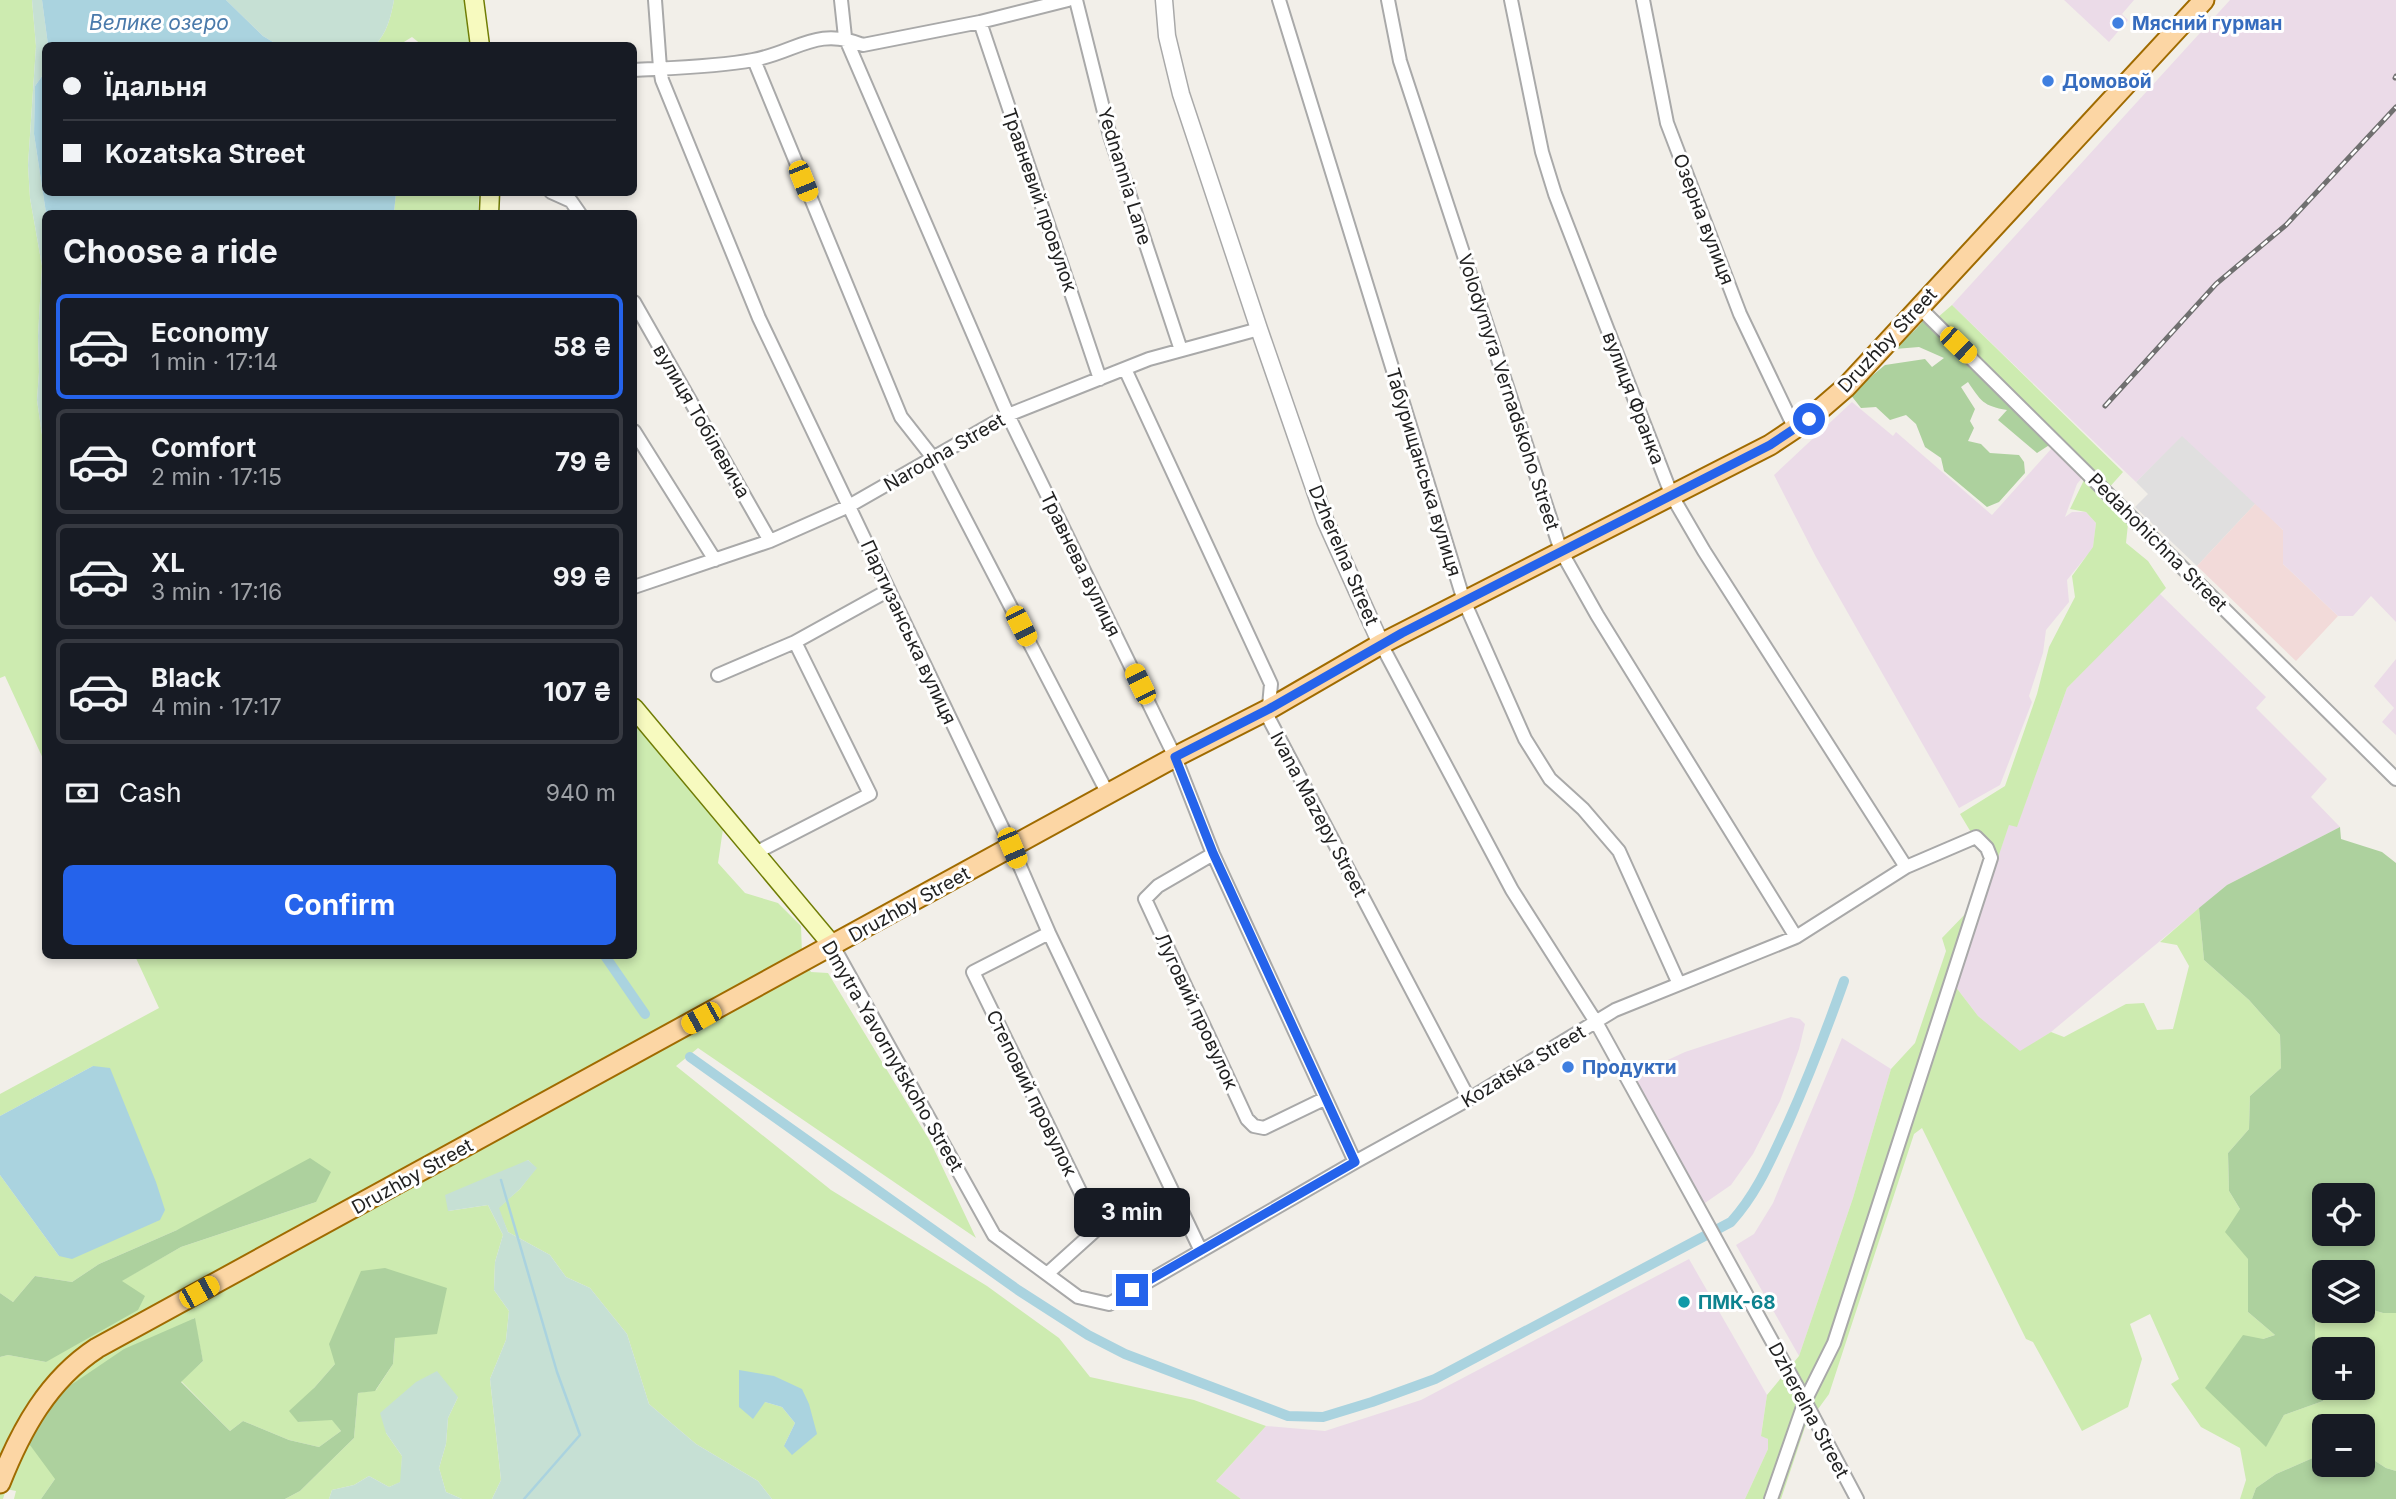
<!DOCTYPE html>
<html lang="en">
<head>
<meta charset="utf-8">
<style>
	:root { --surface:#171b24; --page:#20242c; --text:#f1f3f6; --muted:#9ea1a6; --line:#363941; --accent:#2563eb }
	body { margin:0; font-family:Inter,sans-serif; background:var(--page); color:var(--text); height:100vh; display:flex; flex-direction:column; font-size:26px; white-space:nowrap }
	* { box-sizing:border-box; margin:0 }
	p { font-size:23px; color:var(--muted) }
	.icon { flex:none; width:38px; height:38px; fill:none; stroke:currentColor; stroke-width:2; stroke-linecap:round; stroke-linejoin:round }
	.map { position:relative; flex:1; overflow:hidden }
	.details { position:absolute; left:42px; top:210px; width:595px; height:749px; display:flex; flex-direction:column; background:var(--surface); border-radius:10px; box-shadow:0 4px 10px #0003 }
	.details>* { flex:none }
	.guide { position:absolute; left:42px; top:42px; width:595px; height:154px; border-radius:10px; box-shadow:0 4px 10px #0003; display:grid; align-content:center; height:154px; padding:0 21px; background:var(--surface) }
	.buttons { position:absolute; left:2312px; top:1183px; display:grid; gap:14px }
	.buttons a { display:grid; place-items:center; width:63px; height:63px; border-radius:10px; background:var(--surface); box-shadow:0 4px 10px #0003; font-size:35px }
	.end { position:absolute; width:32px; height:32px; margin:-16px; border:9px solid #2563eb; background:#fff; box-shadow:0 0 0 4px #fff }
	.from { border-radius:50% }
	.bubble { position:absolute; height:49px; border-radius:10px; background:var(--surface); box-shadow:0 4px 10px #0003; font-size:23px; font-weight:700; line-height:49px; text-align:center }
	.car { position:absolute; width:21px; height:42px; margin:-21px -10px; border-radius:9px; box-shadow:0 0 5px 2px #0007; background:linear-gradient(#f5c518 24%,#345 0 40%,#f5c518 0 76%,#345 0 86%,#f5c518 0) }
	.guide b { display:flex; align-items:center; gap:24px; height:66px; font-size:26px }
	.guide b+b { border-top:2px solid var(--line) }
	.guide i { width:18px; height:18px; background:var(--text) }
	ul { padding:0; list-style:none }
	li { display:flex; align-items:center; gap:21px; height:105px; margin:0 14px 10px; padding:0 7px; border:4px solid var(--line); border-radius:10px }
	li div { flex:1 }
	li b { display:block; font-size:26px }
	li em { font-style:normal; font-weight:700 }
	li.selected { border-color:var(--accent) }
	li>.icon { width:63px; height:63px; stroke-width:1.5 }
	h2 { padding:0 21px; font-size:32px; line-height:84px }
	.pay { display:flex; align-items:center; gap:18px; height:77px; padding:0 21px; font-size:26px }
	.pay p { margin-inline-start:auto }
	.cta { display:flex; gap:14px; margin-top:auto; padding:14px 21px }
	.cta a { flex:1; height:80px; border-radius:10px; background:var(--accent); color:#fff; font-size:28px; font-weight:700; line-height:80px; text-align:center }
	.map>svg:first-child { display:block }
	.residential { fill:#e0dfdf }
	.commercial { fill:#f2dad9 }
	.industrial { fill:#ebdbe8 }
	.grass { fill:#cdebb0; fill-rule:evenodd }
	.forest { fill:#add19e; fill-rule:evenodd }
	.wetland { fill:#c6e0d4 }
	.water { fill:#aad3df }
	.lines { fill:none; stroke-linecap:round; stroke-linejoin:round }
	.stream { stroke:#aad3df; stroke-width:2.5 }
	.canal { stroke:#aad3df; stroke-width:10 }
	.minor-casing { stroke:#a9a9a9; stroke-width:16 }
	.tertiary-casing { stroke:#a9a9a9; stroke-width:19 }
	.secondary-casing { stroke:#707d05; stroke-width:21 }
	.primary-casing { stroke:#a06b00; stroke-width:23 }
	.minor { stroke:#fff; stroke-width:12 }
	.tertiary { stroke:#fff; stroke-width:16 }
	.secondary { stroke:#f7fabf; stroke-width:18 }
	.primary { stroke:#fcd6a4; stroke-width:19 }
	.rail-casing { stroke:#707070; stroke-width:5 }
	.rail { stroke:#fff; stroke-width:2.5; stroke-dasharray:8; stroke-linecap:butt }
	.route { stroke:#2563eb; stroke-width:9 }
	.shop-dot { fill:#3f7fe0; stroke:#fff; stroke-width:2.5 }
	.culture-dot { fill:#0f9aa8; stroke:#fff; stroke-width:2.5 }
	.labels { text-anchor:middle; stroke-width:6; stroke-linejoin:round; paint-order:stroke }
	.shop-label { font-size:19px; font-weight:bold; fill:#366cbe; stroke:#fff; text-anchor:start }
	.street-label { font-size:19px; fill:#222; stroke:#fff }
	.culture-label { font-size:19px; font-weight:bold; fill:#0d838f; stroke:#fff; text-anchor:start }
	.water-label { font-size:21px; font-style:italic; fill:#4a7aab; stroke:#fff }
</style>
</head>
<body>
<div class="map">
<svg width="2396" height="1499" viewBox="0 0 2396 1499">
	<rect width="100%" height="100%" fill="#f2efe9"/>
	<path class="residential" d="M2182 435 2256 503 2197 566 2135 507 2148 494 2136 482Z"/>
	<path class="commercial" d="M2256 503 2283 530V564L2338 616 2296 661 2197 566Z"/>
	<path class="industrial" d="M2064 0H2134L2122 14 2128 20 2109 42Z
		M2230 0H2396V622L2371 596 2353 616H2338L2283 564V530L2182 436 2136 482 1952 305Z
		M1852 402 1893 436 1896 432 1992 515 2052 448 2082 478 2077 484 2065 517 2072 512H2086L2096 523 2093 548 2067 580 2069 602 2046 630 2043 653 2029 696 2032 702 2000 785 1959 808 1816 557 1774 475Z
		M2159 593 2266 697 2256 708 2327 779 2311 797 2340 827 2227 885 2051 1032 2020 1052 1978 1016 1955 986 2009 824 2017 826 2067 688Z
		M2396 659V735L2382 722 2394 708 2374 686Z
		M1791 1017 1800 1019 1805 1024 1799 1049 1780 1101 1753 1154 1731 1185 1702 1205 1635 1081 1659 1064 1685 1052Z
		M1842 1038 1891 1069 1853 1198 1799 1356 1736 1245 1754 1234 1773 1203Z
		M1689 1259 1767 1395 1761 1435 1768 1439V1449L1745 1499H1241L1216 1481 1266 1426 1325 1431 1421 1400Z"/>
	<path class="grass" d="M0 0H32L36 46 28 165 30 198 42 266 38 336 39 372 37 400 42 435 46 437 45 763 5 676 0 678Z
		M394 0H464L470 45H422L412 37 399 45 374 46C387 34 391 16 394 0Z
		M396 193H479L478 213H394Z
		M1952 305 2123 472 2100 498 2128 524 2126 543 2148 561 2166 588 2067 688 2017 827 2009 825 1955 986 1978 1016 2020 1051 2051 1032 2064 1037 2126 1004 2144 1003 2157 1030 2173 1029 2189 966 2177 945 2160 942 2199 908 2204 960 2249 1000 2280 1035 2281 1068 2250 1096 2249 1129 2228 1153 2229 1191 2240 1209 2248 1259V1312L2275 1335 2263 1339 2266 1446 2284 1415 2323 1401 2325 1388H2362V1349H2324V1358L2315 1350V1311H2362L2363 1307 2383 1313H2396V1471L2386 1468 2363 1453 2362 1426H2324V1453L2276 1474 2256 1488 2252 1499H2240L2246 1480 2240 1448 2201 1427 2171 1384 2179 1379 2150 1314 2130 1324 2142 1359 2128 1407 2082 1431 2033 1342 2026 1339 1922 1128 1914 1134 1829 1394 1805 1427 1781 1499H1745L1768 1449V1439L1761 1436 1767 1395 1799 1356 1853 1198 1891 1069 1915 1043 1946 951 1942 938 1970 909 1984 854 1960 814 2005 786 2037 694 2049 647 2075 597 2072 576 2093 547 2096 523 2086 512 2070 509 2084 480 2089 466 1937 318Z
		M634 724 723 829 718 863 745 893 778 903 801 926 802 954 811 972 828 973 930 1141 976 1238 698 1048 676 1066 831 1190 987 1286 1059 1338 1090 1377 1194 1400 1266 1426 1216 1481 1241 1499H772L758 1481 696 1444 649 1404 627 1334 590 1288 566 1277 550 1255 508 1232 498 1208 520 1189 536 1168 528 1160 448 1211 488 1205 503 1235 495 1262 494 1290 509 1311 506 1340 490 1379 501 1480 492 1499H462L446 1492 439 1468 446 1444 448 1418 458 1397 386 1433 402 1456 401 1482 389 1487 369 1476 354 1485 332 1490 329 1499H285L300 1491 354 1438 358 1393 376 1390 393 1364 395 1338 447 1288 335 1364 314 1388 298 1422 332 1419 341 1431 319 1447 289 1440 243 1421 230 1431 181 1381 203 1361 194 1318 55 1479 41 1499H14L16 1491 6 1489 3 1499H0V1357L8 1355 46 1362 121 1281 181 1247 316 1202 177 1230 99 1264 72 1282 35 1276 13 1302 0 1293V1175L59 1256 93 1066 0 1116V1094L159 1008 135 956H634ZM765 1402 809 1404 784 1446 795 1423 782 1407Z"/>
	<path class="forest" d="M1924 319 2054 442 2037 453 1998 420 2007 410C1983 406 1981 401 1968 382L1961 387 1975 409 1970 421 1974 428 1968 441 1981 444 1990 453 2019 455 2024 462 2025 473 1999 502 1987 507 1944 471 1941 458 1925 447 1916 424 1906 415 1890 420 1876 407 1861 408 1850 394 1885 365 1925 359 1932 367 1944 358 1919 347 1895 349C1905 336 1914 334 1924 319Z
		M2340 827 2341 839 2382 852 2396 863V1313H2383L2363 1307 2362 1272H2324V1310L2315 1312V1350L2324 1358 2325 1388 2323 1401 2284 1415 2266 1447 2205 1388 2243 1335 2263 1339 2275 1335 2248 1312V1259L2225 1232 2240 1209 2229 1191 2228 1153 2249 1129 2250 1096 2281 1068 2280 1035 2249 1000 2204 960 2199 908 2227 885ZM2362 1195V1234H2324V1195Z
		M310 1158 331 1172 316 1202 181 1247 122 1281 145 1296 138 1310 46 1362 8 1355 0 1357V1293L13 1302 35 1276 72 1282 99 1264 177 1230Z
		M385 1268 447 1288 437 1334 395 1338 393 1364 375 1391 358 1393 354 1438 300 1491 285 1499H41L55 1479 27 1441 56 1395 124 1349 195 1318 203 1361 181 1382 230 1431 243 1421 289 1440 319 1447 341 1431 332 1420 298 1422 289 1411 314 1388 335 1364 329 1344 361 1271Z
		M2324 1453V1465H2362L2363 1453 2386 1468 2396 1471V1499H2252L2256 1488 2276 1474Z"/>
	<path class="wetland" d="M32 0H42L48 45 46 46 45 72 35 86 34 134 46 213 45 437 42 435 37 400 39 372 38 336 42 266 30 198 28 165 36 46Z
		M226 0H394C391 16 387 34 374 46H337L333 43 324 46 278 45 263 36Z
		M528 1160 537 1168 520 1189 499 1208 508 1232 550 1255 566 1277 590 1288 627 1334 649 1404 696 1444 758 1481 772 1499H492L501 1480 490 1379 506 1340 509 1311 494 1290 495 1262 503 1235 488 1205 448 1211 445 1195Z
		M437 1371 458 1397 448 1418 446 1444 439 1468 446 1492 462 1499H329L332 1490 354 1485 369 1476 389 1487 400 1482 402 1456 386 1433 380 1413 416 1382Z"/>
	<path class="water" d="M42 0H226L263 36 278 45H48Z
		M45 72 46 192 396 193 394 213H46L34 134 35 86Z
		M93 1066 110 1068 156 1182 165 1210 160 1220 72 1259 59 1256 0 1175V1116Z
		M739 1370 774 1376 802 1389 809 1404 817 1434 792 1455 784 1446 795 1423 782 1407 765 1402 753 1419 739 1407Z"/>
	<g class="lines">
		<path class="stream" d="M501 1180 557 1372 580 1435 524 1499"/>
		<path class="canal" d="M605 956 645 1014
			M690 1057 1018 1290 1088 1335 1125 1354 1288 1416 1323 1417 1372 1402 1435 1379 1731 1222C1758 1192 1771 1159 1788 1123 1809 1076 1827 1029 1844 981"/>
		<g class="minor-casing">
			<path id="minor" d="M655 0 660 68 662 80 759 318 1012 848 1049 933 1201 1251
				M841 0 845 37 1008 415 1175 757 1213 854 1355 1162
				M1076 0 1110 136 1181 350
				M1279 0 1464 601 1525 739 1550 779 1583 809 1619 851 1679 984
				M1388 0 1400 61 1561 551 1597 615 1796 937
				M1511 0 1542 152 1555 194 1672 496 1704 551 1906 867
				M1643 0 1667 123 1740 314 1795 429
				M980 22 1100 379
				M754 60 901 417 934 459 1108 794
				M634 70C671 68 716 67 753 60 797 52 816 26 863 45L980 22 1068 0
				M551 192 571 201 580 214
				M634 302 770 541
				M1919 307 2396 779
				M1125 369 1271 684 1268 717 1469 1099
				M634 431 715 560
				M634 587 770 541 849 506 1008 415 1149 359 1259 329
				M1381 644 1512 890 1596 1022 1805 1401 1857 1499
				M718 675 795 642
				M755 853 870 794 795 642 889 590
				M1213 854 1158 886 1145 899 1247 1119 1254 1126 1264 1128 1324 1099
				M833 946 994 1235 1078 1297 1109 1304 1355 1162 1469 1099 1615 1010 1796 937 1906 867 1976 837 1987 848 1991 858 1834 1343 1805 1401 1771 1499
				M1047 1274 1098 1228 973 972 1049 933"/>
		</g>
		<g class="tertiary-casing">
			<path id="tertiary" d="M1164 0 1167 36 1181 94 1259 329 1325 520 1381 644"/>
		</g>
		<g class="secondary-casing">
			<path id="secondary" d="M474 0 480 46
				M489 214 490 192
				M634 708 833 946"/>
		</g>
		<g class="primary-casing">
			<path id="primary" d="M0 1483C21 1430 48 1380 97 1348L1175 757 1269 709 1381 644 1770 445 1809 419 1846 387 2204 0"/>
		</g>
		<use href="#minor" class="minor"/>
		<use href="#tertiary" class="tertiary"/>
		<use href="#secondary" class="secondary"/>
		<use href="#primary" class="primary"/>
		<g class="rail-casing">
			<path id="rail" d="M2395 78 2396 76
				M2105 406 2216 284 2286 225 2396 107"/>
		</g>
		<use href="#rail" class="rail"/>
	</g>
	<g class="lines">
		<path class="route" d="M1132 1290 1355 1162 1213 853 1175 757 1269 709 1402 633 1770 445 1809 419"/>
	</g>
	<g class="shop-dot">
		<circle cx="2118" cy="23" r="7"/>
		<circle cx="2048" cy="81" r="7"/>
		<circle cx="1568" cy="1067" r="7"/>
	</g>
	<circle class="culture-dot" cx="1684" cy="1302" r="7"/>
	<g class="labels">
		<g class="shop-label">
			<text x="2132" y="30">Мясний гурман</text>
			<text x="2062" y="88">Домовой</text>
			<text x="1582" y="1074">Продукти</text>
		</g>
		<g class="street-label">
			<text transform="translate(1125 176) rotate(73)" y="7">Yednannia Lane</text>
			<text transform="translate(1040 200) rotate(71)" y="7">Травневий провулок</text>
			<text transform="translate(1704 219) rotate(69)" y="7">Озерна вулиця</text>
			<text transform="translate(1887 340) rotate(-47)" y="7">Druzhby Street</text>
			<text transform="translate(1509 392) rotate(72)" y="7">Volodymyra Vernadskoho Street</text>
			<text transform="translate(1634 398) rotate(69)" y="7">вулиця Франка</text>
			<text transform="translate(702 421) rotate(60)" y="7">вулиця Тобілевича</text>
			<text transform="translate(944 452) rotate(-30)" y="7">Narodna Street</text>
			<text transform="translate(1424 472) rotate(73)" y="7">Табурищанська вулиця</text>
			<text transform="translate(2158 542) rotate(45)" y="7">Pedahohichna Street</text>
			<text transform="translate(1344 555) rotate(67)" y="7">Dzherelna Street</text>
			<text transform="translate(1081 564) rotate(64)" y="7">Травнева вулиця</text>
			<text transform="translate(909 632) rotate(65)" y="7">Партизанська вулиця</text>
			<text transform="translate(1319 814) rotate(62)" y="7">Ivana Mazepy Street</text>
			<text transform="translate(909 904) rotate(-29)" y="7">Druzhby Street</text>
			<text transform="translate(1197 1011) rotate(65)" y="7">Луговий провулок</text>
			<text transform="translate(893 1056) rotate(60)" y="7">Dmytra Yavornytskoho Street</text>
			<text transform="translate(1523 1066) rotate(-31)" y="7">Kozatska Street</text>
			<text transform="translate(1032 1093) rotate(64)" y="7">Степовий провулок</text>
			<text transform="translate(412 1176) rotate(-29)" y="7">Druzhby Street</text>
			<text transform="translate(1809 1410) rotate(62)" y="7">Dzherelna Street</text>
		</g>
		<g class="culture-label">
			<text x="1698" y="1309">ПМК-68</text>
		</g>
		<g class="water-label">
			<text x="159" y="30">Велике озеро</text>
		</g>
	</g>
</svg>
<div class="buttons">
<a><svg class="icon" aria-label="locate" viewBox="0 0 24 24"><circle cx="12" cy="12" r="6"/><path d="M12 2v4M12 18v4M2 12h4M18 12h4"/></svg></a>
<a><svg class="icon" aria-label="layers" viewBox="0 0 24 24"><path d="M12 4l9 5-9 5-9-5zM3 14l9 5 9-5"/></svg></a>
<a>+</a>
<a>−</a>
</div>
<i class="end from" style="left:1809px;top:419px"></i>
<i class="end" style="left:1132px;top:1290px"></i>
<div class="bubble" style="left:1074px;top:1188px;width:116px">3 min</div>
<i class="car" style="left:803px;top:181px;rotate:158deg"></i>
<i class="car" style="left:1958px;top:345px;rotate:134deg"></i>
<i class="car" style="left:1021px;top:626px;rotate:153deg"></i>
<i class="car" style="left:1140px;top:684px;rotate:334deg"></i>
<i class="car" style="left:1012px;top:848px;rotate:157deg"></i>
<i class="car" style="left:701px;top:1018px;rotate:241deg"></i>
<i class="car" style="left:199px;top:1292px;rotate:61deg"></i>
<div class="guide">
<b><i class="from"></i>Їдальня</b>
<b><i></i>Kozatska Street</b>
</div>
<section class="details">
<h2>Choose a ride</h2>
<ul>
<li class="selected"><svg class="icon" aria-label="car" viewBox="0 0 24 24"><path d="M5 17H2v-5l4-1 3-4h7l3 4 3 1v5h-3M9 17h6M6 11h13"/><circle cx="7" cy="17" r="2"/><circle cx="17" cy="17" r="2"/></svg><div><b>Economy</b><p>1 min · 17:14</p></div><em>58 ₴</em></li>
<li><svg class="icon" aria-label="car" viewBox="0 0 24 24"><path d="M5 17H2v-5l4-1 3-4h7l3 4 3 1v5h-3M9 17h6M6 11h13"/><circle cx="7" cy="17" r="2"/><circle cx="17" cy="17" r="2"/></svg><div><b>Comfort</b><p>2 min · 17:15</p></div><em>79 ₴</em></li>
<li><svg class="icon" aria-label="car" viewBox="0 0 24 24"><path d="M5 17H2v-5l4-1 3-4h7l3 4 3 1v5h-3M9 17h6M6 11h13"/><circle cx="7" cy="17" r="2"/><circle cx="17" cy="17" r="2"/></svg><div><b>XL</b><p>3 min · 17:16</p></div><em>99 ₴</em></li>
<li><svg class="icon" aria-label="car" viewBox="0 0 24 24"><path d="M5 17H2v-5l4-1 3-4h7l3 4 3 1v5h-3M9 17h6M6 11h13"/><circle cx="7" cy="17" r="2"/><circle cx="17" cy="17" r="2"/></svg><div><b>Black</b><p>4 min · 17:17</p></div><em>107 ₴</em></li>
</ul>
<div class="pay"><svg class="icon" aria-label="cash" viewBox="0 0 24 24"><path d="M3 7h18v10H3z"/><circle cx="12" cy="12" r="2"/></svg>Cash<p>940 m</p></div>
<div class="cta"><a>Confirm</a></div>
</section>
</div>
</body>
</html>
